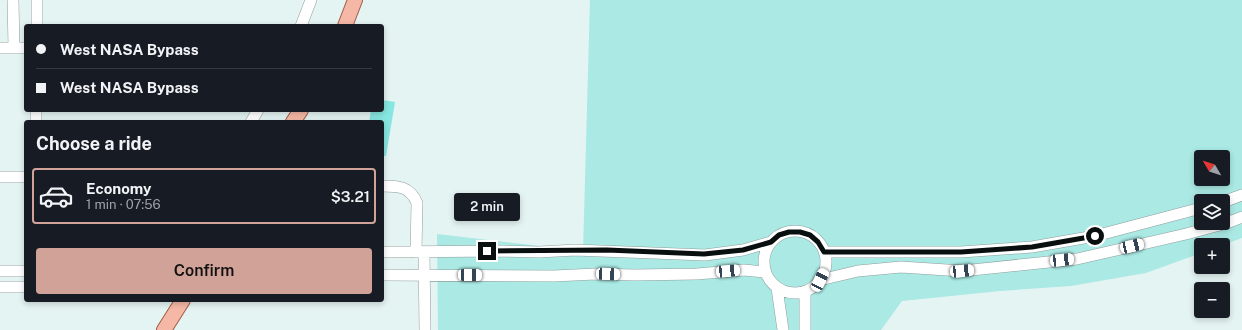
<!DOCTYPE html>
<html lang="en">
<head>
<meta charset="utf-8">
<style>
	:root { --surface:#171b24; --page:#242831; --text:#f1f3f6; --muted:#9ea1a6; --line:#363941; --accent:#d1a398 }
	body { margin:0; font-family:"Public Sans",sans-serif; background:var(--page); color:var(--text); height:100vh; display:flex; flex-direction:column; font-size:15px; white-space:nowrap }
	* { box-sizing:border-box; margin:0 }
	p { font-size:13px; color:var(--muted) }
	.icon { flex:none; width:22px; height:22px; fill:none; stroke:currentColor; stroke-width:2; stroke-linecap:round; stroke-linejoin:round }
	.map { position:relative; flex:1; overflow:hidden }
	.drawer { position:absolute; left:24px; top:120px; width:360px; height:182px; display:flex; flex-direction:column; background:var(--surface); border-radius:4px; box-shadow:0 2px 6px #0003 }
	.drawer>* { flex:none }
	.top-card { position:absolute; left:24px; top:24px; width:360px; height:88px; border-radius:4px; box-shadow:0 2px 6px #0003; display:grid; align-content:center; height:88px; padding:0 12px; background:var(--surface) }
	.needle { width:26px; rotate:309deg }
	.fabs { position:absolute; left:1194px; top:150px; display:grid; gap:8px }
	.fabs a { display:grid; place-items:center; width:36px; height:36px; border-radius:4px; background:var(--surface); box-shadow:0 2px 6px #0003; font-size:20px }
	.end { position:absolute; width:18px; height:18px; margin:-9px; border:5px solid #090e0e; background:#fff; box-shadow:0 0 0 2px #fff }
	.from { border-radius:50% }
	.bubble { position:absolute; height:28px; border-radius:4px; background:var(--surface); box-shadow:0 2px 6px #0003; font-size:13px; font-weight:600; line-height:28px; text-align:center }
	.car { position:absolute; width:12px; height:24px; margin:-12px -6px; border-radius:5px; box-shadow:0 0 3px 1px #0007; background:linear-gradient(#fff 24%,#345 0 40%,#fff 0 76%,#345 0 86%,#fff 0) }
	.top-card b { display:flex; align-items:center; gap:14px; height:38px; font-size:15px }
	.top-card b+b { border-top:1px solid var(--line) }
	.top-card i { width:10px; height:10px; background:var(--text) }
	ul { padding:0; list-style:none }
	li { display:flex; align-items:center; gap:12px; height:56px; margin:0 8px 6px; padding:0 4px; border:2px solid transparent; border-radius:4px }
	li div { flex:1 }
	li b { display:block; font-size:15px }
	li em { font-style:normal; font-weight:600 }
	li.on { border-color:var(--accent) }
	li>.icon { width:36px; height:36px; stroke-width:1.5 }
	h2 { padding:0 12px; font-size:18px; line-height:48px }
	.button { display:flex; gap:8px; margin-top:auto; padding:8px 12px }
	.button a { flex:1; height:46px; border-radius:4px; background:var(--accent); color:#111; font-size:16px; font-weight:600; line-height:46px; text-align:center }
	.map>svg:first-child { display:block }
	.green { fill:#aae9e4; fill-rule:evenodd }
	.building { fill:#87e6e0 }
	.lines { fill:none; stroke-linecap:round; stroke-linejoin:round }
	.minor-casing { stroke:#8f9f9d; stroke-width:12 }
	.major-casing { stroke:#9f5d4a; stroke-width:16 }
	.minor { stroke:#fff; stroke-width:11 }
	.major { stroke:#f6b8a6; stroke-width:14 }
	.route { stroke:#090e0e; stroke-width:5 }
</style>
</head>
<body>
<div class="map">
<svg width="1242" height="330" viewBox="0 0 1242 330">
	<rect width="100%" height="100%" fill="#e4f4f3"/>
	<path class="green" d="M590 0H1242V238L1223 245H1201V253L1146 273 1071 286 1000 291 902 301 881 330H438L437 234 583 251ZM1201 157H1223V179H1201ZM1201 201H1223V223H1201Z"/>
	<path class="building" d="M382 100 395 102 386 156H382V122H369L371 110H382Z"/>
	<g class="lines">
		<g class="minor-casing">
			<path id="minor" d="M13 0 14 48
				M37 0V26
				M301 26 311 0
				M0 48H26
				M36 122V110
				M251 122 258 110
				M0 177H26
				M382 186C398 186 410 186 417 203L416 252
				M1223 202 1242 195
				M1223 210 1227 223
				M764 262a31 31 0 1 1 62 0a31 31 0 1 1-62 0Z
				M382 252 503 251 539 252 575 250 705 255 743 250 771 242
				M424 252 425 330
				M824 252H961L1032 247 1095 236 1201 208
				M0 271H26
				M382 275 554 276 595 274 635 275 697 274 744 270 765 272
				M820 280 858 271 901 267 962 271 1077 259 1186 234 1227 223 1242 217
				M0 287H26
				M777 288 783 330
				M805 291V330"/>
		</g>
		<g class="major-casing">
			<path id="major" d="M345 26 355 0
				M293 122 301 110
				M164 330 183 300"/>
		</g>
		<use href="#minor" class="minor"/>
		<use href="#major" class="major"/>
	</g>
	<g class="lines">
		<path class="route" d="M487 251 607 250 704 254 743 250 771 242 779 235 789 232H800L810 235 818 242 824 252H961L1032 247 1095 236"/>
	</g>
</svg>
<div class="fabs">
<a><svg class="needle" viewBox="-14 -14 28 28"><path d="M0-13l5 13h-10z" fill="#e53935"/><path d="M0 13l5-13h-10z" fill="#9ea1a6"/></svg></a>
<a><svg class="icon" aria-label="layers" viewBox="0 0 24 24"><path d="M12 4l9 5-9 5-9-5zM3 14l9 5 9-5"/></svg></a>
<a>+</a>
<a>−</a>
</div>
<i class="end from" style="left:1095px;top:236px"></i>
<i class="end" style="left:487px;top:251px"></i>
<div class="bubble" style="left:454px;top:193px;width:66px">2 min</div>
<i class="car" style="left:1132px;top:246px;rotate:77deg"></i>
<i class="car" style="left:1062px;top:260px;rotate:84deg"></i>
<i class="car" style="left:728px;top:271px;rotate:85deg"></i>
<i class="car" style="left:962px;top:271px;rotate:84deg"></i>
<i class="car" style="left:608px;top:274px;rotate:92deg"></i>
<i class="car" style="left:470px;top:275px;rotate:91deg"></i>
<i class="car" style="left:820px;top:280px;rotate:26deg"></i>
<div class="top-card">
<b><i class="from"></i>West NASA Bypass</b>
<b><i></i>West NASA Bypass</b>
</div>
<section class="drawer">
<h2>Choose a ride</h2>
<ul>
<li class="on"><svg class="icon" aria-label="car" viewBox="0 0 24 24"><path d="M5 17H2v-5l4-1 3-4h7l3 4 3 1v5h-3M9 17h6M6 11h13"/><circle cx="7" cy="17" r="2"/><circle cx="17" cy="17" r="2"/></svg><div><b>Economy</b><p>1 min · 07:56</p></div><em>$3.21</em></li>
</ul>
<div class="button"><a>Confirm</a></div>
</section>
</div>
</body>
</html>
